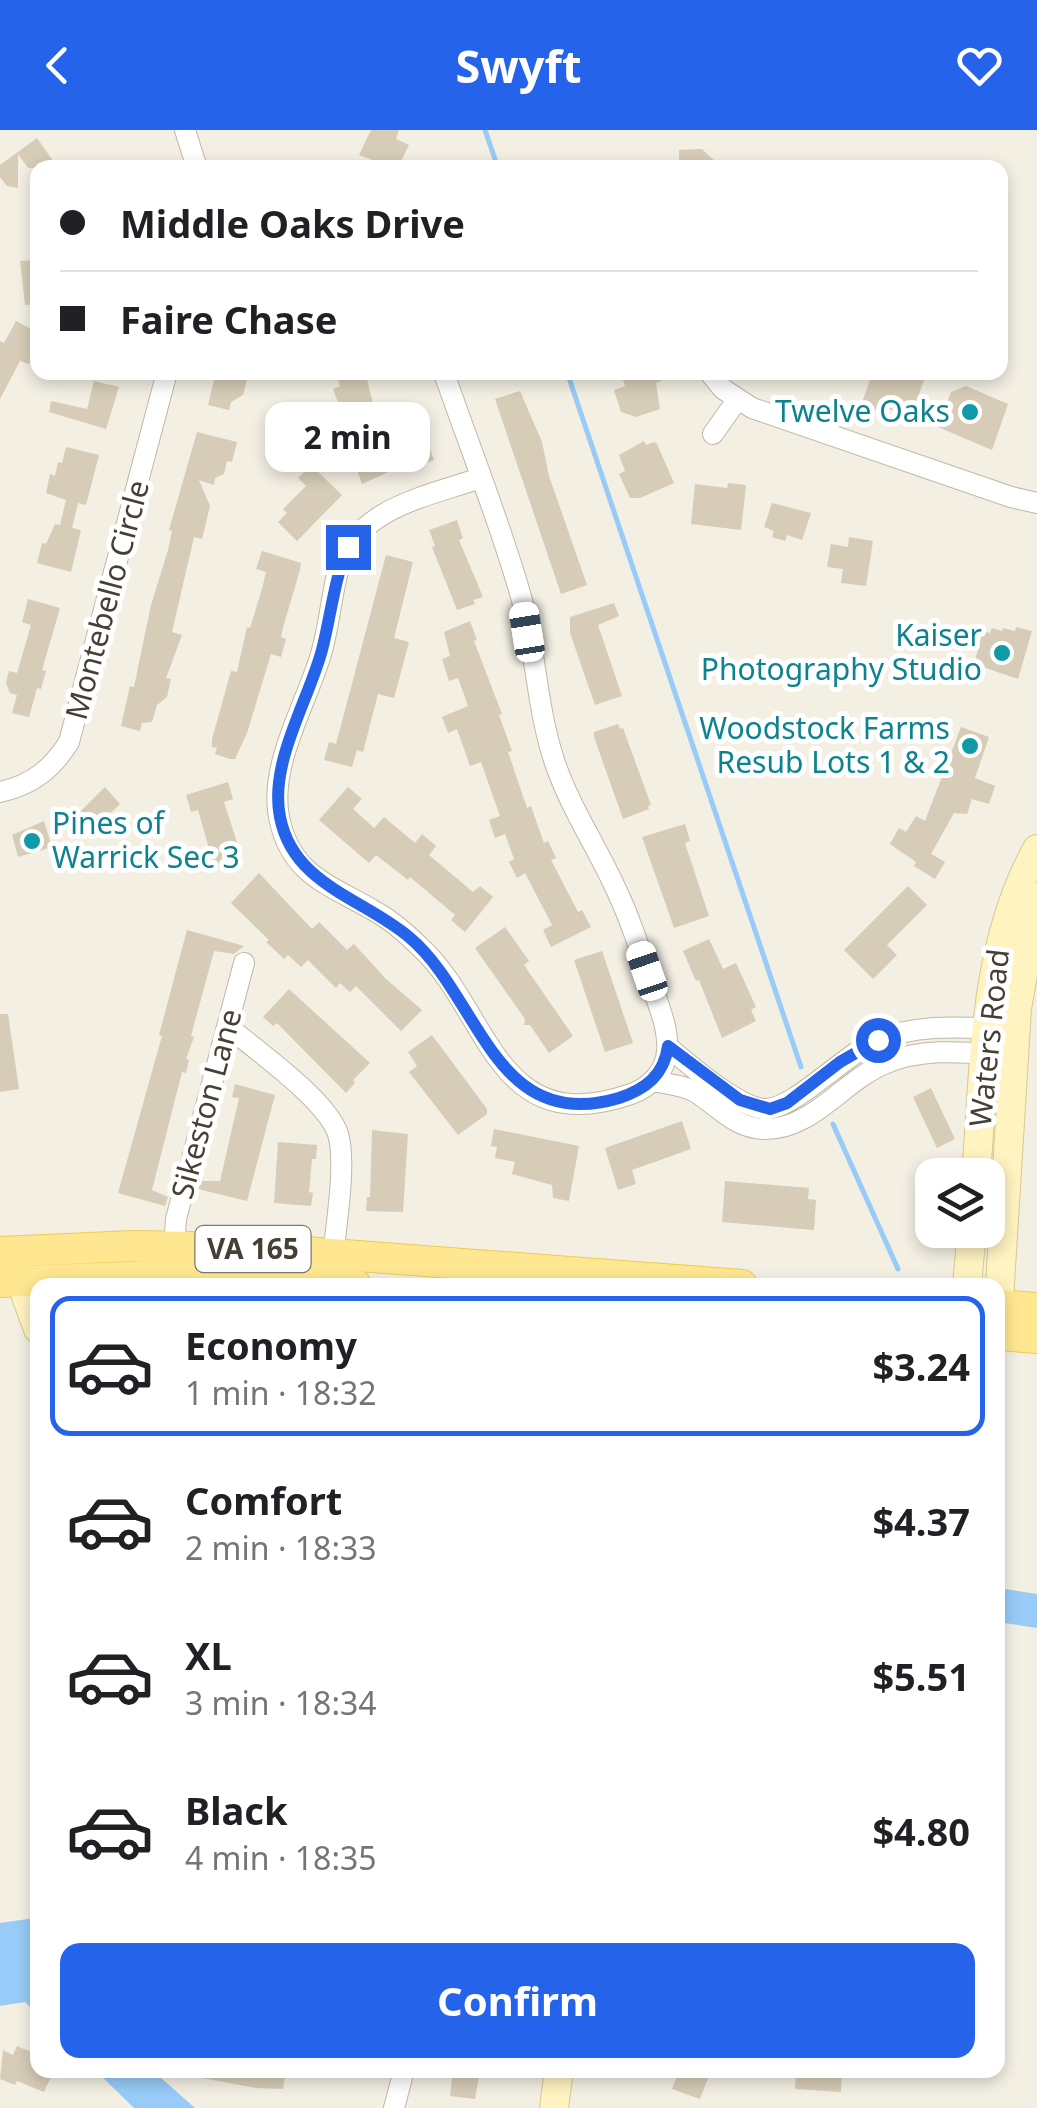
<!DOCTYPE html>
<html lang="en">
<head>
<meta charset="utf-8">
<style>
	:root { --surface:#fff; --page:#f6f6f6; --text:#202124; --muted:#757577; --line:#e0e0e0; --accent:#2563eb }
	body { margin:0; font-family:"Noto Sans",sans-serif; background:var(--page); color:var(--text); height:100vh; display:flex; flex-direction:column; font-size:38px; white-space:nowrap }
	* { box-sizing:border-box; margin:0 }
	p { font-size:32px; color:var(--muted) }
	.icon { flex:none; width:55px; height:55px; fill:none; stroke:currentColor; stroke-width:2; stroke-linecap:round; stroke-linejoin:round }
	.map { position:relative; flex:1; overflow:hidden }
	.drawer { position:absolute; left:30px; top:1148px; width:975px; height:800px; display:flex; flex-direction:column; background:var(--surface); border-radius:20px; box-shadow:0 5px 15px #0003 }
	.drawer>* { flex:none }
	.guide { position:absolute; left:30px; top:30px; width:978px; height:220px; border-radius:20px; box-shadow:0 5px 15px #0003; display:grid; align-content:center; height:220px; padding:0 30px; background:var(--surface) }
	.tools { position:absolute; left:915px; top:1028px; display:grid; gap:20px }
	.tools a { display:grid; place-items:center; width:90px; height:90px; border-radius:20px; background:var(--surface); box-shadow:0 5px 15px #0003; font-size:50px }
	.end { position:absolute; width:45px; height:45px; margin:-22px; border:12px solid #2563eb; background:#fff; box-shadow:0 0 0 5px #fff }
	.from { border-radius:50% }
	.bubble { position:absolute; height:70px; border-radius:20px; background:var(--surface); box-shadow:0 5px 15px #0003; font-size:32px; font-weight:700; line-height:70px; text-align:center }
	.car { position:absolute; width:30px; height:60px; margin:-30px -15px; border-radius:12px; box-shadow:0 0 8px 2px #0007; background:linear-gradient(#fff 24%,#345 0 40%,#fff 0 76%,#345 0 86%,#fff 0) }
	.guide b { display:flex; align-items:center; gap:35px; height:95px; font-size:38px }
	.guide b+b { border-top:2px solid var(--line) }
	.guide i { width:25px; height:25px; background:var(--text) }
	ul { padding:18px 0 0; list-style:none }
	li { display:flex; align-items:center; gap:30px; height:140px; margin:0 20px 15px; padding:0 10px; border:5px solid transparent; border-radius:20px }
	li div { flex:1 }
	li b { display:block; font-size:38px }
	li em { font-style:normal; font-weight:700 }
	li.current { border-color:var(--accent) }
	li>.icon { width:90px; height:90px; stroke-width:1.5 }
	.action { display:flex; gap:20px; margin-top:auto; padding:20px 30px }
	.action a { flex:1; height:115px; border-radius:20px; background:var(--accent); color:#fff; font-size:40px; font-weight:700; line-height:115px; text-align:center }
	header { display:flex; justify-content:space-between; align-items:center; height:130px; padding:0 30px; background:var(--accent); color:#fff; font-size:45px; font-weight:700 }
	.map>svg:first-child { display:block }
	.water { fill:#98cbf7 }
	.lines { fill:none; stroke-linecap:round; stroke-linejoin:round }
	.stream { stroke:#98cbf7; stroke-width:5 }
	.building { fill:#d6ccb7 }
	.street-casing { stroke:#c0b8a5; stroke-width:22 }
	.secondary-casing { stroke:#d8c98d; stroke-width:30 }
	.primary-casing { stroke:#f0ca55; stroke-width:32 }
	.street { stroke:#fff; stroke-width:20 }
	.secondary { stroke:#fff3c1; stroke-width:28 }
	.primary { stroke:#ffe690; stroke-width:30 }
	.route { stroke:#2563eb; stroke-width:12 }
	.culture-dot { fill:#0f9aa8; stroke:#fff; stroke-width:4 }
	.labels { text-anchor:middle; stroke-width:10; stroke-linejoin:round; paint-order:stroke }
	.shield { fill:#fff; stroke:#7e7970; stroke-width:2.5 }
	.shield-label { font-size:28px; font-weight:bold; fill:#463f33 }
	.culture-label { font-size:30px; fill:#0d838f; stroke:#fff; text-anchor:end }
	.street-label { font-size:30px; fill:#463f33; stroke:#fff }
</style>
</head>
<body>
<header><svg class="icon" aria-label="back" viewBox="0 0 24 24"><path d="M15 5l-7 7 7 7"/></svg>Swyft<svg class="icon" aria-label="heart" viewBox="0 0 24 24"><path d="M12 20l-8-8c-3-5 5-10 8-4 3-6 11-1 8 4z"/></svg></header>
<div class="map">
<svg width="1037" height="1978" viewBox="0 0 1037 1978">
	<rect width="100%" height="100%" fill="#f3efe3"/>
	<path class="water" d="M998 1458 1037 1464V1498L998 1492Z
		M37 1784V1884L25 1872 0 1876V1793L35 1788Z
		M95 1940H152L195 1978H134Z"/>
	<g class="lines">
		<path class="stream" d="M485 0 498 38
			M567 242 801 937
			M833 994 898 1139"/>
	</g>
	<path class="building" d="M371 0H399L396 9 409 15 402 29 393 38 359 25Z
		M37 8 58 38H28L18 24V58L7 56 0 47V35Z
		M697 19H702L722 38H679V20Z
		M38 130V174L25 175 20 131Z
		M16 191 35 201 31 217 37 220 29 234 20 231 0 269V211L4 213Z
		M216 242 248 245 243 265 231 272 229 280 208 275Z
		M335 242H365L376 285 330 301 324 283 340 278 333 259 340 256Z
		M634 242H681L656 253 660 279 636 287 621 282 614 260 625 256 622 247Z
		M873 242H903L924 250 911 287 881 276 879 281 861 275Z
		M94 251 119 257 106 299 49 282 51 271 87 279Z
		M966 256 1008 274 992 320 938 297 951 262Z
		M520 261 542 312 549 346 587 455 561 464 495 269Z
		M412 300 413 305 424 301 434 330 417 336 410 332 362 354 352 326 362 323 360 319Z
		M197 302 237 312 232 332 227 331 224 344 215 348 214 355 199 350 210 376 202 409 194 407 172 502 182 505 166 548 171 549 167 567 157 575 152 592 142 593 140 601 121 596 130 556 134 557 151 475 168 420 172 401 169 400Z
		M644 311 646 315 654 312 657 314 674 353 640 368H630L619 344 625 341 619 325Z
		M66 317 99 325 86 375 78 373 72 398 81 400 71 442 37 433 42 413 46 414 55 394 60 395 66 370 46 363 50 344 55 346 58 332 62 333Z
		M311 335 342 365 297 411 278 392 287 383 283 379 306 356 298 348Z
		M728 353 746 355 741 400 691 394 695 354 727 358Z
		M772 373 811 383 802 410 787 405 785 411 772 407 774 401 764 397Z
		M457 390 463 408 459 410 483 467 473 470 475 474 457 480 432 417 435 416 429 400Z
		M849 407 873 411 866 456 841 453 843 439 827 437 831 414 848 417Z
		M262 421 301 433 300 440 284 494 281 507 286 509 281 527 271 524 247 603 235 629H230L215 624 217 618 212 617V609L231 541 237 542 247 497 250 498 262 459 266 442 256 439Z
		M386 425 413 432 394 508 409 512 394 568 378 564 363 622 357 620 352 637 324 630 329 612 336 614Z
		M28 469 60 478 42 540 46 541 41 559 37 558 29 587 12 583 17 565 10 563 6 553 9 541 17 543 31 495 22 492Z
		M614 473 619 486 598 495 622 566 595 575 570 503V487Z
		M470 491 477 510 474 511 502 584 499 585 512 621 508 622 527 678 531 676 544 713 548 711 556 728 551 730 578 782 582 780 591 797 551 817 543 800 552 795 525 743 517 748 509 732 514 729 505 704 495 708 489 690 500 686 481 632 470 636 457 599 448 603 442 587 468 576 458 548 449 551 442 529 450 526 444 502Z
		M1016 497 1032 501 1018 549 974 534 983 501 990 503 992 498 1002 501 1003 498 1015 501Z
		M618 594 620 599 623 598 651 675 648 676 649 679 623 689 594 607V602Z
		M961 597 989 607 975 648 995 656 989 674 972 669 967 684 954 683 931 724 945 732 935 749 914 736 916 732 890 714 899 698 906 702 916 686 925 691Z
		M228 652 233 669 224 672 243 731 215 739 198 680 191 682 186 665Z
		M105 657 120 674 91 701 77 685Z
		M348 657 362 669 353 679 374 698 384 687 415 713 422 704 436 716 429 725 473 762 480 756 493 767 465 802 451 790 455 785 410 747 408 750 376 725 369 733 319 690Z
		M44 691 52 717 18 727 12 705Z
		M685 694 690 711 685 713 709 786 674 798 642 707Z
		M259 743 312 799 319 792 347 820 354 814 386 849 422 880 401 901 356 856 350 862 340 853 336 858 308 830 301 837 288 825 284 829 266 812 269 810 231 773Z
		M908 756 927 775 887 815 897 825 873 849 844 820Z
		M505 797 529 831 524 835 573 906 549 923 530 895H524L525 889 475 818Z
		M187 800 244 816 234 824 214 821 191 906 194 907 186 929 189 930 186 943 182 942 152 1060 168 1067 165 1076 118 1063 162 906 159 905Z
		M709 809 723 839 736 833 756 877 751 880 756 891 722 908 699 850 696 851 683 821Z
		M602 821 633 913 605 922 574 830Z
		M289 859 370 933 353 950 355 953 346 963 277 893 273 896 263 887Z
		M0 884H8L19 959 0 962Z
		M432 905 487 979V984L458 1005 409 942 417 936 408 922Z
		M235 954 275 965 247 1071 198 1059 200 1051H220L239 968 232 967Z
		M931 958 955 1009 937 1018 913 967Z
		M682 991 691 1019 632 1040 636 1054 618 1060 605 1018Z
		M494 999 579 1016 569 1071 553 1068 552 1055 512 1044 515 1032 495 1028 497 1017 491 1016Z
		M372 1000 408 1004 403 1082 366 1081 367 1067H370Z
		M278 1012 317 1015 316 1029H312L309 1062 313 1063 311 1076 274 1073Z
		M725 1051 809 1058 808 1069 816 1070 814 1100 722 1092Z
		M17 1916 38 1925V1940H54L44 1962 17 1951 15 1955 0 1949 3 1920 13 1925Z
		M203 1940H286L283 1959 256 1958 202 1948Z
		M453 1940H480L475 1969 450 1966Z
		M679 1940H711L700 1969 672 1959Z
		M796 1940H842L841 1962 795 1959Z"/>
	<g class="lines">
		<g class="street-casing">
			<path id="street" d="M185 0 197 38
				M442 242 445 246C470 318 499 390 520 463 536 518 536 575 554 630 570 679 600 721 620 768 633 796 642 826 652 856 659 877 669 899 667 921 666 941 649 958 631 964 494 1012 490 879 418 815 404 801 388 788 371 779 328 754 290 744 279 687 269 634 306 575 321 524 329 497 331 468 338 441 355 378 426 367 480 348
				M709 242 723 259 752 278 1011 367 1037 373
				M713 304 737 270
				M0 662C32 655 52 639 69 612L167 242
				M227 896C256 920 327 970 338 1004 347 1034 335 1102 332 1135
				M668 917C689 934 738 978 765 979 793 980 845 924 876 911 915 894 958 897 999 899
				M653 951C667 954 684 955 697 963 720 978 735 998 764 999 812 1000 842 952 884 934 925 916 970 923 1014 926
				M174 1116 176 1089 244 833
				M394 1978 404 1940"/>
		</g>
		<g class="secondary-casing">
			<path id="secondary" d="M976 1045C985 935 982 818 1037 719
				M18 1129 20 1150 38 1199
				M967 1155 972 1100
				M998 1186 1017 878 1037 767
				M554 1978 559 1940"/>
		</g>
		<g class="primary-casing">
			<path id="primary" d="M0 1122 133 1116 252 1118 742 1155
				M0 1152 177 1145 356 1155
				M998 1175 1037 1178
				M998 1205 1037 1208"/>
		</g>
		<use href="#street" class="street"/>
		<use href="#secondary" class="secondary"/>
		<use href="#primary" class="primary"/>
	</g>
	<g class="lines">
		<path class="route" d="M348 417C334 450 331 485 322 520 308 572 269 633 280 687 293 755 363 768 409 807 480 866 494 1005 619 968 646 959 664 945 668 916L740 970 770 979 787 973 840 932 878 910"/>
	</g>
	<g class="culture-dot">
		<circle cx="970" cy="282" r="10"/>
		<circle cx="1002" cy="523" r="10"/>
		<circle cx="970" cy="616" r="10"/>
		<circle cx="32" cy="711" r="10"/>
	</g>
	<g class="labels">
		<rect class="shield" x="195.5" y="1096" width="115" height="46" rx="8"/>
		<g class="shield-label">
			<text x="253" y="1129">VA 165</text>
		</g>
		<g class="culture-label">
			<text x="950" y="292">Twelve Oaks</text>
			<text x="982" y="516">Kaiser<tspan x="982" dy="34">Photography Studio</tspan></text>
			<text x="950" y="609">Woodstock Farms<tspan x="950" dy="34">Resub Lots 1 &amp; 2</tspan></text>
			<text x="52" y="704" text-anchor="start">Pines of<tspan x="52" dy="34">Warrick Sec 3</tspan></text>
		</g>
		<g class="street-label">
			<text transform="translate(108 470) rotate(-75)" y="10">Montebello Circle</text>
			<text transform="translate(990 908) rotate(-84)" y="10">Waters Road</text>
			<text transform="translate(207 974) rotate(-75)" y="10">Sikeston Lane</text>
		</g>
	</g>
</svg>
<div class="tools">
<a><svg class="icon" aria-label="layers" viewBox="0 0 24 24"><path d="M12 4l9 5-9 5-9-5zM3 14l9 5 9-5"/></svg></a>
</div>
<i class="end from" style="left:878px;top:910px"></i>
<i class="end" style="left:348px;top:417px"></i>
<div class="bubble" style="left:265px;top:272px;width:165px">2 min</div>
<i class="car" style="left:527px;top:502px;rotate:351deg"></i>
<i class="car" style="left:647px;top:841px;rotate:341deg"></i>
<div class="guide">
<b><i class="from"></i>Middle Oaks Drive</b>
<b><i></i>Faire Chase</b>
</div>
<section class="drawer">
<ul>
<li class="current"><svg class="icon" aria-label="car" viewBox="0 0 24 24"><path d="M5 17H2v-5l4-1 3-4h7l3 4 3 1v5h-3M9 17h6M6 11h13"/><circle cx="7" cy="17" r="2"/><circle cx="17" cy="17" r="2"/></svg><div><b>Economy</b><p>1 min · 18:32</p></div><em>$3.24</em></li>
<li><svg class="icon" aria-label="car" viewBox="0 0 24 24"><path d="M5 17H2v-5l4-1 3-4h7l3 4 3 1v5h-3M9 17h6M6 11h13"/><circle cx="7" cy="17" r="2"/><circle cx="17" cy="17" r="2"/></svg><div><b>Comfort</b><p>2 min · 18:33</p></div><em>$4.37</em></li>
<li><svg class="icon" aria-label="car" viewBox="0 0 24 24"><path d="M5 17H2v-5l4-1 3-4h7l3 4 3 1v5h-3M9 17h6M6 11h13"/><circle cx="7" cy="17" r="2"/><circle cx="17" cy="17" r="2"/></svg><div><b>XL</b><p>3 min · 18:34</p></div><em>$5.51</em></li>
<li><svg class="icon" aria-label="car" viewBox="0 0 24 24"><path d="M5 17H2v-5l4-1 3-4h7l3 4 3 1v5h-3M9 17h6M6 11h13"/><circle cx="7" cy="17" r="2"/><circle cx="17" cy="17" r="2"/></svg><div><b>Black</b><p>4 min · 18:35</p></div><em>$4.80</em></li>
</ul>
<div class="action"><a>Confirm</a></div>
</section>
</div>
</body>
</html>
